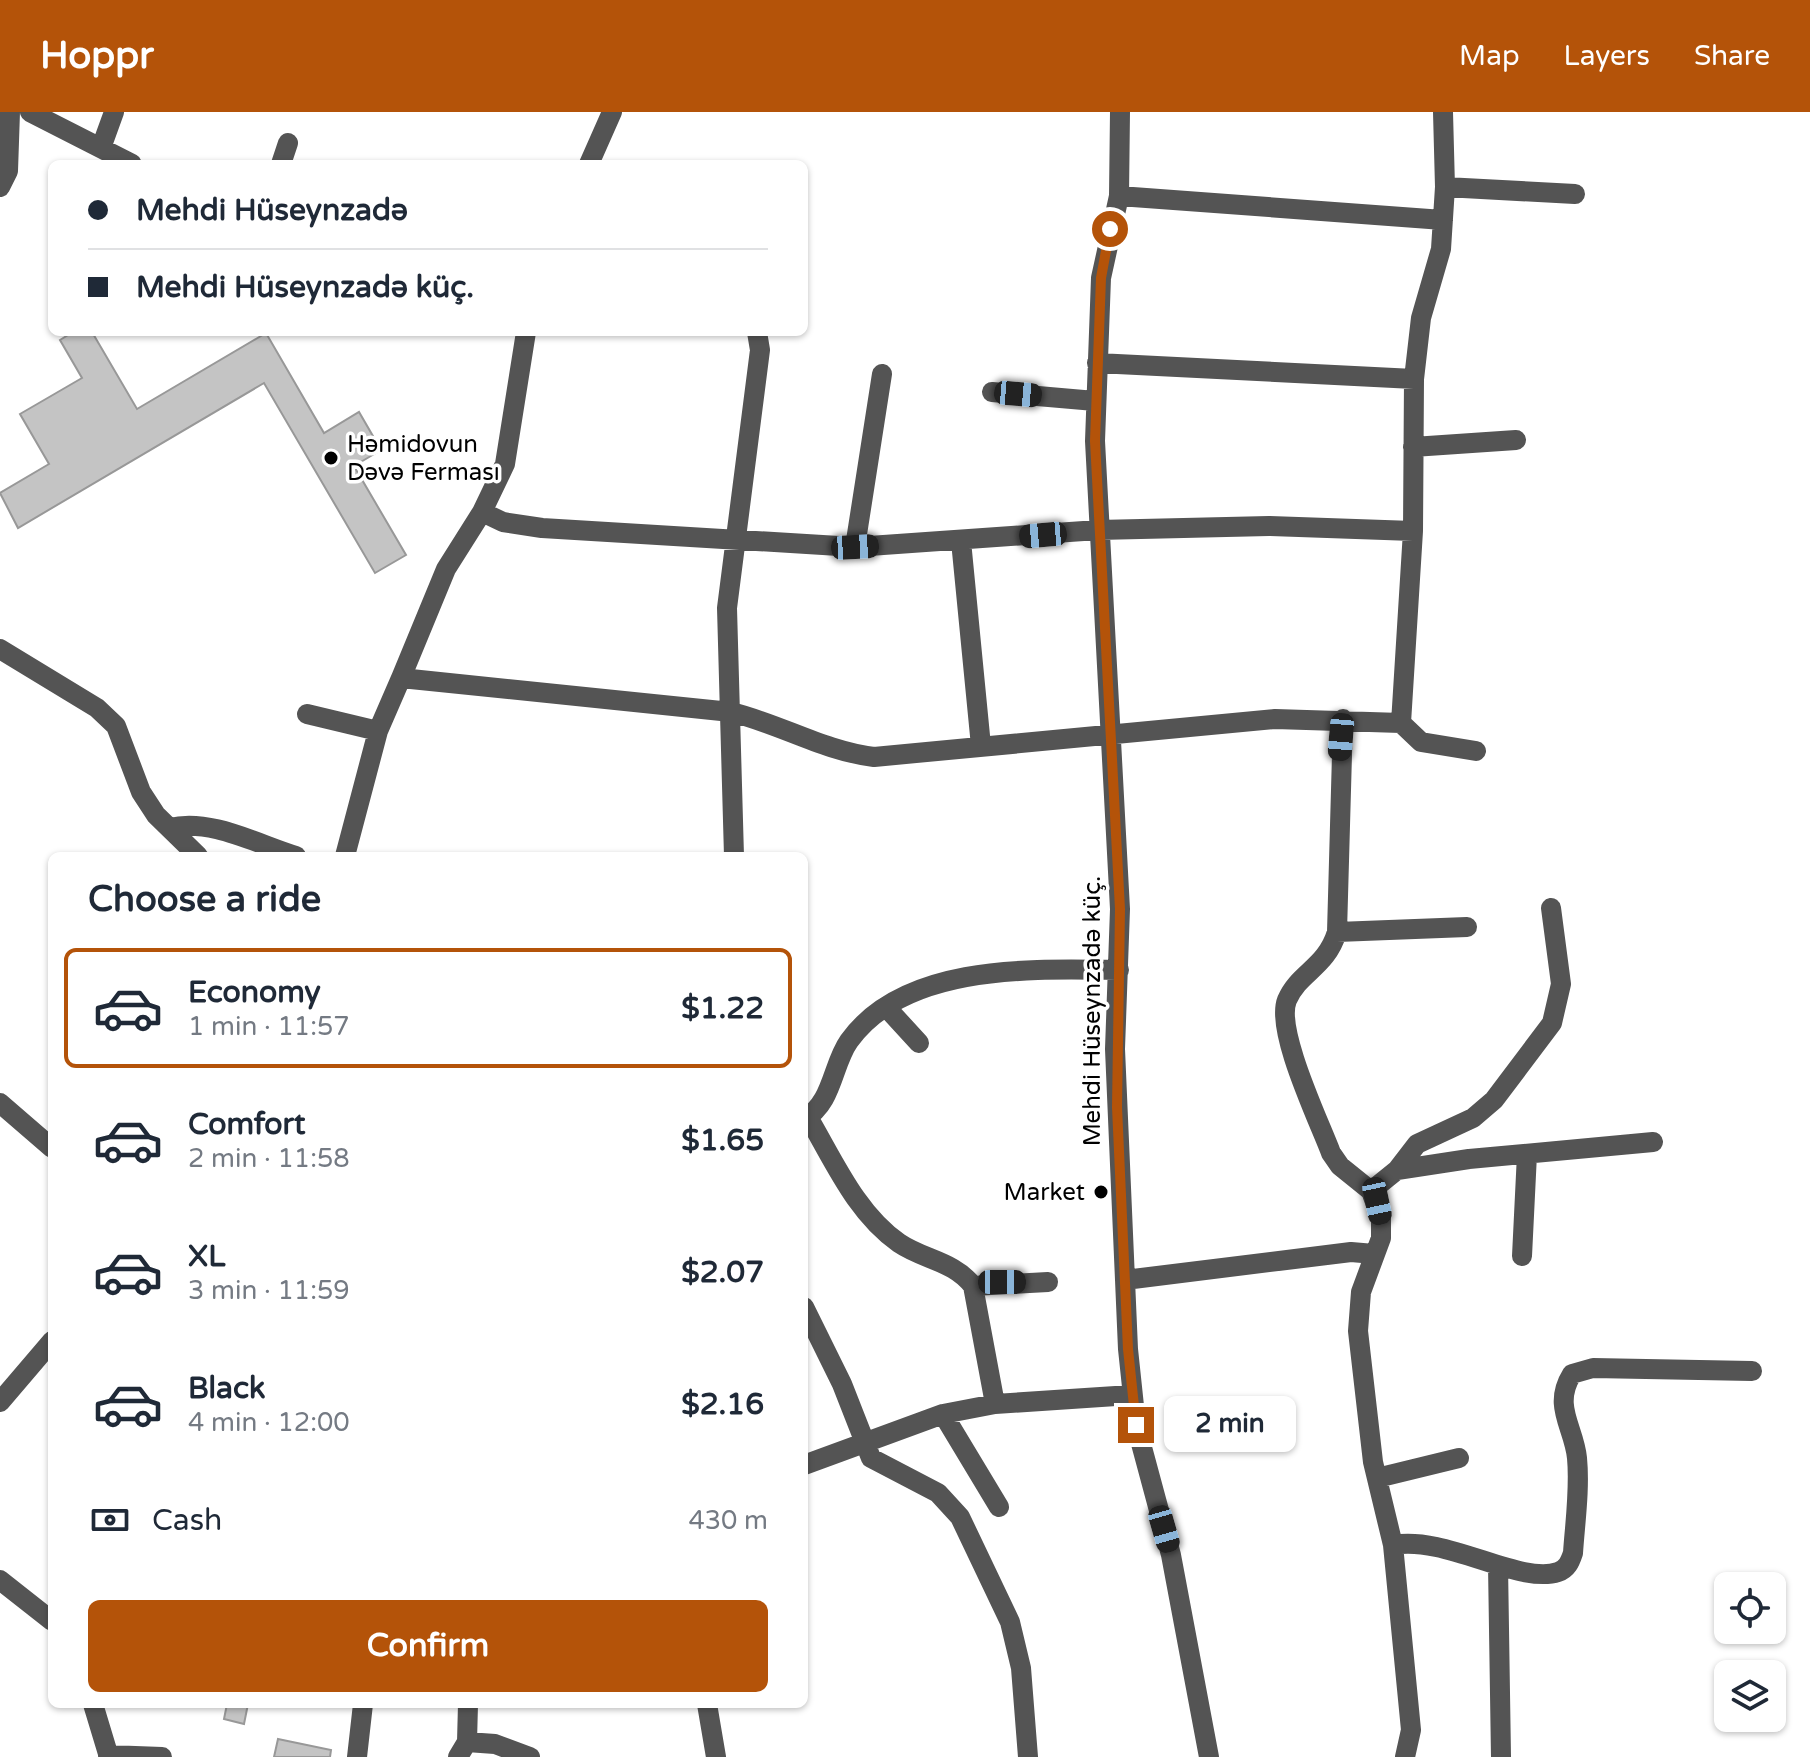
<!DOCTYPE html>
<html lang="en">
<head>
<meta charset="utf-8">
<style>
	:root { --surface:#fff; --page:#f2f2f3; --text:#1f2937; --muted:#747a83; --line:#e0e1e3; --accent:#b45309 }
	body { margin:0; font-family:"Varela Round",sans-serif; background:var(--page); color:var(--text); height:100vh; display:flex; flex-direction:column; font-size:30px; white-space:nowrap }
	* { box-sizing:border-box; margin:0 }
	p { font-size:26px; color:var(--muted) }
	.icon { flex:none; width:44px; height:44px; fill:none; stroke:currentColor; stroke-width:2; stroke-linecap:round; stroke-linejoin:round }
	.map { position:relative; flex:1; overflow:hidden }
	.side { position:absolute; left:48px; top:740px; width:760px; height:856px; display:flex; flex-direction:column; background:var(--surface); border-radius:12px; box-shadow:0 2px 6px #0004 }
	.side>* { flex:none }
	.top-card { position:absolute; left:48px; top:48px; width:760px; height:176px; border-radius:12px; box-shadow:0 2px 6px #0004; display:grid; align-content:center; height:176px; padding:0 40px; background:var(--surface) }
	.controls { position:absolute; left:1714px; top:1460px; display:grid; gap:16px }
	.controls a { display:grid; place-items:center; width:72px; height:72px; border-radius:12px; background:var(--surface); box-shadow:0 2px 6px #0004; font-size:40px }
	.end { position:absolute; width:36px; height:36px; margin:-18px; border:10px solid #b45309; background:#fff; box-shadow:0 0 0 4px #fff }
	.from { border-radius:50% }
	.bubble { position:absolute; height:56px; border-radius:12px; background:var(--surface); box-shadow:0 2px 6px #0004; font-size:26px; font-weight:700; line-height:56px; text-align:center }
	.car { position:absolute; width:24px; height:48px; margin:-24px -12px; border-radius:10px; box-shadow:0 0 6px 2px #0007; background:linear-gradient(#222 24%,#8ab4d8 0 40%,#222 0 76%,#8ab4d8 0 86%,#222 0) }
	.top-card b { display:flex; align-items:center; gap:28px; height:76px; font-size:30px }
	.top-card b+b { border-top:2px solid var(--line) }
	.top-card i { width:20px; height:20px; background:var(--text) }
	ul { padding:0; list-style:none }
	li { display:flex; align-items:center; gap:24px; height:120px; margin:0 16px 12px; padding:0 24px; border:4px solid transparent; border-radius:12px }
	li div { flex:1 }
	li b { display:block; font-size:30px }
	li em { font-style:normal; font-weight:700 }
	li.active { border-color:var(--accent) }
	li>.icon { width:72px; height:72px; stroke-width:1.5 }
	h2 { padding:0 40px; font-size:36px; line-height:96px }
	.pay { display:flex; align-items:center; gap:20px; height:88px; padding:0 40px; font-size:30px }
	.pay p { margin-inline-start:auto }
	.primary-button { display:flex; gap:16px; margin-top:auto; padding:16px 40px }
	.primary-button a { flex:1; height:92px; border-radius:12px; background:var(--accent); color:#fff; font-size:32px; font-weight:700; line-height:92px; text-align:center }
	header { display:flex; align-items:center; gap:48px; box-sizing:border-box; height:112px; padding:0 40px; background:var(--accent); color:#fff }
	header strong { font-size:38px }
	nav { display:flex; gap:44px; margin-inline-start:auto; font-size:28px }
	.map>svg:first-child { display:block }
	.building { fill:#c4c4c4; stroke:#989898; stroke-width:2 }
	.lines { fill:none; stroke-linecap:round; stroke-linejoin:round }
	.minor { stroke:#545454; stroke-width:20 }
	.route { stroke:#b45309; stroke-width:10 }
	.poi-dot { fill:#000; stroke:#fff; stroke-width:3 }
	.labels { text-anchor:middle; stroke-width:7; stroke-linejoin:round; paint-order:stroke }
	.poi-label { font-size:24px; fill:#000; stroke:#fff; text-anchor:start }
	.street-label { font-size:24px; fill:#000; stroke:#fff }
</style>
</head>
<body>
<header>
<strong>Hoppr</strong>
<nav><a>Map</a><a>Layers</a><a>Share</a></nav>
</header>
<div class="map">
<svg width="1810" height="1645" viewBox="0 0 1810 1645">
	<rect width="100%" height="100%" fill="#fff"/>
	<path class="building" d="M73 220H92L137 297 266 221 324 321 359 300 381 338 354 354 406 443 375 461 264 271 18 416 0 381 49 352 20 302 82 266 60 228Z
		M227 1592H248L244 1612 224 1607Z
		M278 1627 331 1638 330 1645H274Z"/>
	<g class="lines">
		<path class="minor" d="M30 0 132 52
			M1120 0 1119 84 1101 166 1095 329 1120 797 1115 937 1128 1237 1136 1313 1171 1443 1209 1645
			M101 36 114 0
			M281 52 288 31
			M589 52 612 0
			M0 75 8 59 10 0
			M1445 75 1575 82
			M1119 84 1443 108
			M1097 251 1414 267
			M992 280 1095 289
			M1413 335 1516 328
			M482 400 503 410 542 416 855 435 1098 418 1269 414 1413 419
			M961 429 981 634
			M855 435 882 262
			M0 537 97 596 116 614 141 680 156 703 198 744
			M401 566 446 457 482 400 505 352 526 220
			M307 602 378 619
			M1343 607 1337 820C1326 856 1299 860 1287 888 1275 918 1319 1009 1331 1041L1340 1054 1371 1079 1381 1107V1126L1361 1180 1358 1219 1373 1350 1393 1433 1411 1618 1405 1645
			M1401 611 1413 419 1414 267 1421 206 1441 137 1445 75 1443 0
			M170 716C210 706 257 732 296 744
			M345 744 378 619 401 566 731 600C780 612 824 639 874 645L1275 607 1401 611 1421 630 1476 639
			M734 744 727 496 760 238 757 220
			M1337 820 1467 815
			M886 895 919 931
			M0 991 52 1036
			M808 1005C834 1049 856 1101 899 1131 924 1148 954 1149 973 1174L995 1292
			M804 1007C833 991 832 953 849 929 905 851 1034 857 1119 858
			M1397 1058 1417 1032 1473 1006 1494 988 1552 911 1561 872 1551 796
			M1371 1079 1397 1058 1469 1047 1653 1030
			M1522 1144 1527 1042
			M1125 1168 1351 1140 1374 1142
			M973 1174 1048 1170
			M804 1195 842 1272 871 1346 938 1381 960 1405 1010 1510 1021 1556 1028 1645
			M0 1290 52 1229
			M943 1302 999 1395
			M804 1353 943 1302 995 1292 1131 1283
			M1377 1366 1459 1346
			M1393 1433C1446 1423 1519 1473 1558 1460 1567 1457 1570 1450 1573 1441 1575 1411 1580 1377 1577 1346 1574 1315 1552 1294 1572 1262L1593 1256 1752 1259
			M1498 1453 1501 1645
			M0 1468 52 1509
			M93 1592 109 1645
			M707 1592 716 1645
			M467 1630 468 1592
			M108 1643 162 1645
			M357 1645 363 1592
			M458 1645 467 1630 495 1632 530 1645"/>
	</g>
	<g class="lines">
		<path class="route" d="M1110 117 1101 166 1095 329 1120 797 1117 995 1128 1237 1136 1313"/>
	</g>
	<g class="poi-dot">
		<circle cx="331" cy="346" r="8"/>
		<circle cx="1101" cy="1080" r="8"/>
	</g>
	<g class="labels">
		<g class="poi-label">
			<text x="347" y="340">Həmidovun<tspan x="347" dy="28">Dəvə Ferması</tspan></text>
			<text x="1085" y="1088" text-anchor="end">Market</text>
		</g>
		<g class="street-label">
			<text transform="translate(1092 899) rotate(-90)" y="8">Mehdi Hüseynzadə küç.</text>
		</g>
	</g>
</svg>
<div class="controls">
<a><svg class="icon" aria-label="locate" viewBox="0 0 24 24"><circle cx="12" cy="12" r="6"/><path d="M12 2v4M12 18v4M2 12h4M18 12h4"/></svg></a>
<a><svg class="icon" aria-label="layers" viewBox="0 0 24 24"><path d="M12 4l9 5-9 5-9-5zM3 14l9 5 9-5"/></svg></a>
</div>
<i class="end from" style="left:1110px;top:117px"></i>
<i class="end" style="left:1136px;top:1313px"></i>
<div class="bubble" style="left:1164px;top:1284px;width:132px">2 min</div>
<i class="car" style="left:1018px;top:282px;rotate:95deg"></i>
<i class="car" style="left:1043px;top:423px;rotate:265deg"></i>
<i class="car" style="left:855px;top:435px;rotate:87deg"></i>
<i class="car" style="left:1341px;top:625px;rotate:185deg"></i>
<i class="car" style="left:1377px;top:1089px;rotate:168deg"></i>
<i class="car" style="left:1002px;top:1170px;rotate:90deg"></i>
<i class="car" style="left:1164px;top:1417px;rotate:164deg"></i>
<div class="top-card">
<b><i class="from"></i>Mehdi Hüseynzadə</b>
<b><i></i>Mehdi Hüseynzadə küç.</b>
</div>
<section class="side">
<h2>Choose a ride</h2>
<ul>
<li class="active"><svg class="icon" aria-label="car" viewBox="0 0 24 24"><path d="M5 17H2v-5l4-1 3-4h7l3 4 3 1v5h-3M9 17h6M6 11h13"/><circle cx="7" cy="17" r="2"/><circle cx="17" cy="17" r="2"/></svg><div><b>Economy</b><p>1 min · 11:57</p></div><em>$1.22</em></li>
<li><svg class="icon" aria-label="car" viewBox="0 0 24 24"><path d="M5 17H2v-5l4-1 3-4h7l3 4 3 1v5h-3M9 17h6M6 11h13"/><circle cx="7" cy="17" r="2"/><circle cx="17" cy="17" r="2"/></svg><div><b>Comfort</b><p>2 min · 11:58</p></div><em>$1.65</em></li>
<li><svg class="icon" aria-label="car" viewBox="0 0 24 24"><path d="M5 17H2v-5l4-1 3-4h7l3 4 3 1v5h-3M9 17h6M6 11h13"/><circle cx="7" cy="17" r="2"/><circle cx="17" cy="17" r="2"/></svg><div><b>XL</b><p>3 min · 11:59</p></div><em>$2.07</em></li>
<li><svg class="icon" aria-label="car" viewBox="0 0 24 24"><path d="M5 17H2v-5l4-1 3-4h7l3 4 3 1v5h-3M9 17h6M6 11h13"/><circle cx="7" cy="17" r="2"/><circle cx="17" cy="17" r="2"/></svg><div><b>Black</b><p>4 min · 12:00</p></div><em>$2.16</em></li>
</ul>
<div class="pay"><svg class="icon" aria-label="cash" viewBox="0 0 24 24"><path d="M3 7h18v10H3z"/><circle cx="12" cy="12" r="2"/></svg>Cash<p>430 m</p></div>
<div class="primary-button"><a>Confirm</a></div>
</section>
</div>
</body>
</html>
